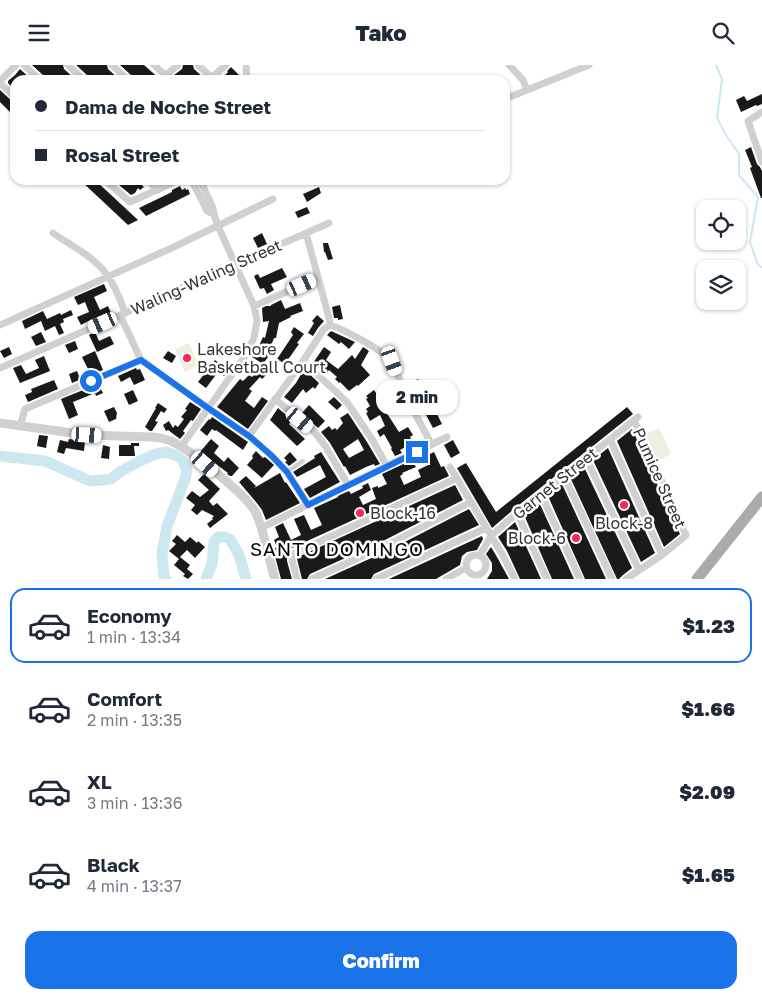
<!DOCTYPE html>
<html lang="en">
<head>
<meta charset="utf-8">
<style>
	:root { --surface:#fff; --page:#f2f2f3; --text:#1f2937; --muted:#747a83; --line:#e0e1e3; --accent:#1a73e8 }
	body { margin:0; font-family:"Golos Text",sans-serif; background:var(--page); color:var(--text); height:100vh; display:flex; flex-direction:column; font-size:19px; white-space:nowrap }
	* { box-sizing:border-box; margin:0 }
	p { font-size:16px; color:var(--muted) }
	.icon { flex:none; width:28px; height:28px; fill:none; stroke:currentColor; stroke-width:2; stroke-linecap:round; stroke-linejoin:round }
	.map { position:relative; height:514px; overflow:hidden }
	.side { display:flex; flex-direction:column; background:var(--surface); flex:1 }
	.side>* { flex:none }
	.banner { position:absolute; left:10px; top:10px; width:500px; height:110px; border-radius:15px; box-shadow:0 1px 4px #0004; display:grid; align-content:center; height:110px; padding:0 25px; background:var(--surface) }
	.tools { position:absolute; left:696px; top:135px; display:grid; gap:10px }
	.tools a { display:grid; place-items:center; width:50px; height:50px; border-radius:10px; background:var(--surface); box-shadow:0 1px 4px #0004; font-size:25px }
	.end { position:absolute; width:22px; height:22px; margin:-11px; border:6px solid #1a73e8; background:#fff; box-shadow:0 0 0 2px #fff }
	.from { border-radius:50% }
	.bubble { position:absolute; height:35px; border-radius:15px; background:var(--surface); box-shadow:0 1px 4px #0004; font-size:16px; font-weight:800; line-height:35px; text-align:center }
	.car { position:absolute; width:15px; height:30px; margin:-15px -8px; border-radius:6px; box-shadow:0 0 4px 1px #0007; background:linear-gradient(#fff 24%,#345 0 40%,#fff 0 76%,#345 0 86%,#fff 0) }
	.banner b { display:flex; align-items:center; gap:18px; height:48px; font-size:19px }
	.banner b+b { border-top:1px solid var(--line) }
	.banner i { width:12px; height:12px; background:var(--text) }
	ul { padding:9px 0 0; list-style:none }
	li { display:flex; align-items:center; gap:15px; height:75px; margin:0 10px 8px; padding:0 15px; border:2px solid transparent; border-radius:15px }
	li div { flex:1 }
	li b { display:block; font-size:19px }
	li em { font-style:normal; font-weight:800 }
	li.current { border-color:var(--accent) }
	li>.icon { width:45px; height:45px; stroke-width:1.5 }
	.button { display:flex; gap:10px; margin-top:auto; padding:10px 25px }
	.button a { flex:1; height:58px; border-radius:15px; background:var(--accent); color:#fff; font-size:20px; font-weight:800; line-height:58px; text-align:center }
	header { display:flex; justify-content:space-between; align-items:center; height:65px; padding:0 25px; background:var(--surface); font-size:22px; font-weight:800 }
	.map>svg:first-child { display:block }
	.green { fill:#ebf0e0 }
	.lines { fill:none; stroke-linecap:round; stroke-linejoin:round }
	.stream { stroke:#cbe8f1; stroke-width:2 }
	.river { stroke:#cbe8f1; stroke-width:11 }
	.building { fill:#1a1a1a; fill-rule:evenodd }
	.service { stroke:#d0d0d0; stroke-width:4 }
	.minor { stroke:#d0d0d0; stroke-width:7 }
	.tertiary { stroke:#d0d0d0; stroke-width:9 }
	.primary { stroke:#ababab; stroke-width:11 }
	.route { stroke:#1a73e8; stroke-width:6 }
	.poi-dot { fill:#f72756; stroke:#fff; stroke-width:2 }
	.labels { text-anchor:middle; stroke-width:5; stroke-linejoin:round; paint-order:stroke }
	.street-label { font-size:16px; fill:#333; stroke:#fff }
	.poi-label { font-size:16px; fill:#333; stroke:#fff; text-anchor:start }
	.quarter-label { font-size:19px; letter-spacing:1px; fill:#000; stroke:#fff }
</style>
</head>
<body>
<header><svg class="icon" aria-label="menu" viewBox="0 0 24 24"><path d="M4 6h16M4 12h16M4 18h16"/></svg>Tako<svg class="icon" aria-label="search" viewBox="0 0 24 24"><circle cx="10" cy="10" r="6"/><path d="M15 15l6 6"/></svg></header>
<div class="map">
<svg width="762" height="514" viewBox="0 0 762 514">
	<rect width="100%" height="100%" fill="#fff"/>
	<path class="green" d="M189 278 199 301 185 307 175 284Z
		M659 363 671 389 658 396 646 369Z"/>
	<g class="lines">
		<path class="stream" d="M716 0 722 14 717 53 726 70 739 89V110L758 132 750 177 758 200 762 202"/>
		<path class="river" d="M0 391 45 396 90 416 111 414 121 406 140 396 155 389 166 387 177 391 182 395 187 405 185 414 167 461 162 489 164 511 166 514
			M206 514 212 499 214 477 218 472H225L230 474 239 490 246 514"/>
	</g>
	<path class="building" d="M32 0H63L64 4 76 15H45L44 11Z
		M76 0H107L108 4 120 15H89L88 11Z
		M120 0H144L161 15H133L132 11Z
		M183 0H193L194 4 205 14 176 15 174 10 182 4Z
		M231 2 239 10 234 15H226L223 12 228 7 227 6Z
		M20 4 32 15H15V25L8 18V16L15 10Z
		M0 25 15 39V52L0 37Z
		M762 29V39L757 41 756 40 741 47 736 35 744 31 747 36Z
		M751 82 757 99 760 102 762 106V133H761L750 103 752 102 745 85Z
		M80 115H95L138 155 128 160Z
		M113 115H137L144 122 140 125 138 123 135 128 131 130Z
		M180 121 182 125 185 123 186 125 188 124 190 129 146 151 139 143 172 127V125Z
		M319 122 321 128 307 137 303 129Z
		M307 142 310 148 298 153 295 147Z
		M262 168 267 179 258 183 253 173Z
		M323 178H328L333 194 328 195 325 187H324Z
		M282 203 287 212 271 219 274 225 267 229 264 223 260 224 254 211 258 209 260 213Z
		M104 219 107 226 94 232 100 245 108 241 111 248 92 254 81 260 77 252 89 247 85 237 78 240 74 232Z
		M281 235 285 244 300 238 303 246 290 251 291 252 279 258 276 273H274L267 291 268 292 263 299 252 292 258 283 263 272 265 273 269 256 263 257 262 243 266 241H271V240Z
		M340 240 343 254 338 255V253H334L332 242Z
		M71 245 73 250 63 254 64 257 60 259 64 268 59 270 55 261 45 266 41 256 25 264 22 256 43 246 47 254 60 248 61 250Z
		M317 250 324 256 318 263 313 271 308 268 314 258 312 256Z
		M294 262 304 269 297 278 299 279 285 299 277 294 293 270 291 267Z
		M331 266 342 271 355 277 349 284 341 277 339 279 327 270Z
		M41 267 46 277 36 281 31 272Z
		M95 267 99 276 110 271 114 279 97 287 89 270Z
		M75 276 78 284 69 288 65 280Z
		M9 282 12 289 4 293 0 286Z
		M324 282 331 287 326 295 338 304 352 290 355 294 363 282 369 286 361 300 370 310 358 321 357 320 349 326 340 317 339 318 335 314 337 312 329 305 326 310 313 298Z
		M95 286 103 305 72 318 69 309 77 306 79 311 89 306 82 292Z
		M168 286 176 291 172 298 163 293Z
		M44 291 50 306 20 318 13 303 21 300 26 309 39 303 35 295Z
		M215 295 228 306 224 311 218 307 206 323 198 317Z
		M261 301 269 307 262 314 260 312 249 324 252 326 245 336 254 343 262 332 268 336 248 364 217 342 240 314 243 316 249 310 252 312Z
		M136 303 137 305 140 304 145 315 134 320 130 312 121 317 118 311Z
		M304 304 319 318 315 324 313 322 306 328 303 324 292 338 284 332 296 318Z
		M418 314 432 339 442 359 433 363 425 348 426 347 424 343 411 318Z
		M54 315 58 324 28 337 25 330 32 327 31 324Z
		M98 319 103 328 96 331 95 328 73 337 78 350 69 354 61 334Z
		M133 325 138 336 129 340 124 329Z
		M374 325 381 335 379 336 399 367 408 362 413 370 410 372 413 378 400 385 402 388 395 391 391 384 392 383 384 369 380 372 377 366 385 361 380 350 370 356 366 348 368 347 366 344 370 341 366 334 368 333 366 331Z
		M398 325 406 342 399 346 390 330Z
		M334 332 342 340 337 345 328 337Z
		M190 337 201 344 193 356 191 355 183 366 185 368 180 374 168 365 166 366 163 360 169 356 173 363 175 360 178 362 184 354 181 352 187 345 185 344Z
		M158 338 167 344 164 348 161 346 155 356 158 357 152 366H150L145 362 156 343H155Z
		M309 340 325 356 318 363 302 348Z
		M114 342 117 348 116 354 109 357 104 346Z
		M627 342 633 349 514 444 492 463 457 403 466 398 496 447Z
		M278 343 292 355 289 359 305 374 297 381 270 355Z
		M348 348 367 377 380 399 375 401 374 399 366 402 350 410 345 401 344 402 330 378 321 367 329 361 332 365 335 363 337 365 343 358 340 353ZM358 374 364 385 349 393 343 384Z
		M212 352 248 377 243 385 216 365 215 366 212 364 207 371 200 365 209 354 210 355Z
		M632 364 680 469 664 482 617 376Z
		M39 370 48 371 46 383 37 381Z
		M69 374 85 376 84 386 66 383 64 389 57 387 60 375 68 377Z
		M211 374 219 381 214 388 224 397 228 392 239 403 232 411H230L227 409 228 408 200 387Z
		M453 375 460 388 451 393 444 380Z
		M131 378H139V381H134L135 391H119V380H131Z
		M103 380 110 382 109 394 101 393Z
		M608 383 655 488 641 497 593 395Z
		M256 386 263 393 265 392 274 400 262 413 247 400 253 393 252 391Z
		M290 387 297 395 289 401 285 397 287 396 284 393Z
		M321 387 340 417 310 433 304 424 326 412 320 400 297 412 293 407 315 393 314 391Z
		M434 387 441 402 444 401 449 411 292 483 288 487 287 491V496L292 514H281L273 484 277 482 274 475 279 472 275 462 283 458 291 475 301 470 294 454 304 450 311 465 322 460 314 443 338 432V431L342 429 349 426 351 429 363 423 362 421 368 418 371 425 359 432 363 440 376 434 372 423 378 421V423L387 419 382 409 412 395 416 402 402 408 403 409 400 411 404 420 421 412 418 405 430 399 426 391Z
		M584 402 632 503 623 510 619 514H617L570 412Z
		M280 408 285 418 286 417 300 438 266 455 262 445 256 437 239 417 246 411 256 421 254 423Z
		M204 409 220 424 209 436 213 441 217 438 228 449 210 463 207 459 213 454 212 453 214 451 202 445 197 450 191 445 195 440 186 433 192 426 200 432 209 425 198 415Z
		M562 419 606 514H585L548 431Z
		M455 420 463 435 385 475 310 509 307 514H302L297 494 298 492Z
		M539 437 574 514H552L524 450Z
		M469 444 479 460 374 509 371 514H325L389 485Z
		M515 457 541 514H520L507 486 498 472Z
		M177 470 185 477 190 472 197 478 198 476 205 482 195 493 187 485 180 492 190 500 187 504 193 509 188 514 183 511 185 509 174 500 179 494 169 486 176 479 172 476Z
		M482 471 483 474 477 485 467 487 462 491 460 500 436 514H389Z
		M491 482 497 492 509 514H487L492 506V498L486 489Z"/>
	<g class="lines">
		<path class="service" d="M287 407 303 396"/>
		<path class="minor" d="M24 0 40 15
			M68 0 84 15
			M112 0 128 15
			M154 0 171 15
			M198 0 214 15
			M246 0 247 15
			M509 0 523 15 527 25
			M166 10 178 0
			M211 13 226 0
			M0 16 16 0
			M0 18 15 32
			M505 34 589 0
			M762 47 748 56 762 97
			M105 115 130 137 179 115
			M147 115 158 125
			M315 117 320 115
			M194 120 207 146 214 149
			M53 168C70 180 91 190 104 206 114 218 120 233 125 248
			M306 168 329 253 330 260
			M254 241 318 213
			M120 250 141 295 208 343 249 371 272 391 287 407 308 440
			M0 260 176 181 273 134
			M330 260C343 264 385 286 392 297 397 305 401 320 405 329 413 346 423 363 432 380
			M303 296 347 337 372 374 387 401
			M0 303 329 158
			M275 334 313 365 326 382 348 420
			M20 361 25 344 141 295
			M249 371 303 296 324 264 330 260
			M610 374 662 490
			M181 382 245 291 254 273 257 255 254 241 218 161 214 149 213 143 201 117
			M586 393 639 505
			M450 402 502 489 515 514
			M564 411 612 514
			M541 429 580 514
			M517 448 547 514
			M261 463 387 401 447 372
			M466 500a10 10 0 1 1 20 0a10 10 0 1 1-20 0Z
			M480 490 491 471 517 448 638 352
			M297 514 292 495V491L295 488 457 413
			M312 514 387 480 471 437
			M376 514 486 463
			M446 514 466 503
			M626 514 662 490 683 473 686 470 634 355"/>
		<path class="tertiary" d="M0 358 87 370 152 372C159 372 165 374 171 376 188 383 248 431 256 448 265 468 268 492 275 514"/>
		<path class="primary" d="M697 514 762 432"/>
	</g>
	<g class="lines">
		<path class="route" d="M91 316 141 295 208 343 249 371 272 391 287 407 308 440 417 387"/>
	</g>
	<g class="poi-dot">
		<circle cx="187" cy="293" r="5"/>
		<circle cx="624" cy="440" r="5"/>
		<circle cx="360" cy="448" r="5"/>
		<circle cx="576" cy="473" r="5"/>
	</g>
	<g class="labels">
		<g class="street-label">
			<text transform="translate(206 212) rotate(-24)" y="6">Waling-Waling Street</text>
			<text transform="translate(660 413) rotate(66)" y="6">Pumice Street</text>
			<text transform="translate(555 418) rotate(-39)" y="6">Garnet Street</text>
		</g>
		<g class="poi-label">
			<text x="197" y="290">Lakeshore<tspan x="197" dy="18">Basketball Court</tspan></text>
			<text x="370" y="454">Block-16</text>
			<text x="624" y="464" text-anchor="middle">Block-8</text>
			<text x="566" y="479" text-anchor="end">Block-6</text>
		</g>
		<g class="quarter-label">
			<text x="337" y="491">SANTO DOMINGO</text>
		</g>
	</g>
</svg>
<div class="tools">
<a><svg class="icon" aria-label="locate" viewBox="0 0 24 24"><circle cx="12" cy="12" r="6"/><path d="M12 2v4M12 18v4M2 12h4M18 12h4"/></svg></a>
<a><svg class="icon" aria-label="layers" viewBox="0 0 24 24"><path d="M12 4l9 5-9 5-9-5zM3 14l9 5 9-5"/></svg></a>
</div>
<i class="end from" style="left:91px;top:316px"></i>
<i class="end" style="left:417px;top:387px"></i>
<div class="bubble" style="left:376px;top:315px;width:82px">2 min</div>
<i class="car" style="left:302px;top:220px;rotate:66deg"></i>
<i class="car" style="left:103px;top:258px;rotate:246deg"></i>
<i class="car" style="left:392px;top:296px;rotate:160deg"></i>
<i class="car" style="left:300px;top:355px;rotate:130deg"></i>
<i class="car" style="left:87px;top:370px;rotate:93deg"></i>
<i class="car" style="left:205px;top:399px;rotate:131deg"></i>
<div class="banner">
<b><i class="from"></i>Dama de Noche Street</b>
<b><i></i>Rosal Street</b>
</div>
</div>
<section class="side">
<ul>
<li class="current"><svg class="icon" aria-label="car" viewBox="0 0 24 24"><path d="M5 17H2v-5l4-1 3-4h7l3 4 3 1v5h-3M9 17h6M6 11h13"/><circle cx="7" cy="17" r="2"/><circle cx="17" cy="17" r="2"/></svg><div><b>Economy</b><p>1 min · 13:34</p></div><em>$1.23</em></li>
<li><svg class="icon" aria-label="car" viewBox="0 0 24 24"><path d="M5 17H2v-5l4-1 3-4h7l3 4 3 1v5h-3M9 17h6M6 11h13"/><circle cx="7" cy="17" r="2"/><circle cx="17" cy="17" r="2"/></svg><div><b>Comfort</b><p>2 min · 13:35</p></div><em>$1.66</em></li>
<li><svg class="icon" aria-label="car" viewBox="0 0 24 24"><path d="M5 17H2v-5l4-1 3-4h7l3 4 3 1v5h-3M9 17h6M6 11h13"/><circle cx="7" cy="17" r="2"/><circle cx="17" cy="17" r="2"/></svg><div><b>XL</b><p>3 min · 13:36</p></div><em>$2.09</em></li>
<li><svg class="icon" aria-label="car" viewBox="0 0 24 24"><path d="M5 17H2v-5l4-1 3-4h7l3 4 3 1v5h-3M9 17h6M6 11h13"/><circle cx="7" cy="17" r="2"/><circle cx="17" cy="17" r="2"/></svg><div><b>Black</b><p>4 min · 13:37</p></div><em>$1.65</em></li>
</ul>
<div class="button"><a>Confirm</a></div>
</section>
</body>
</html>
